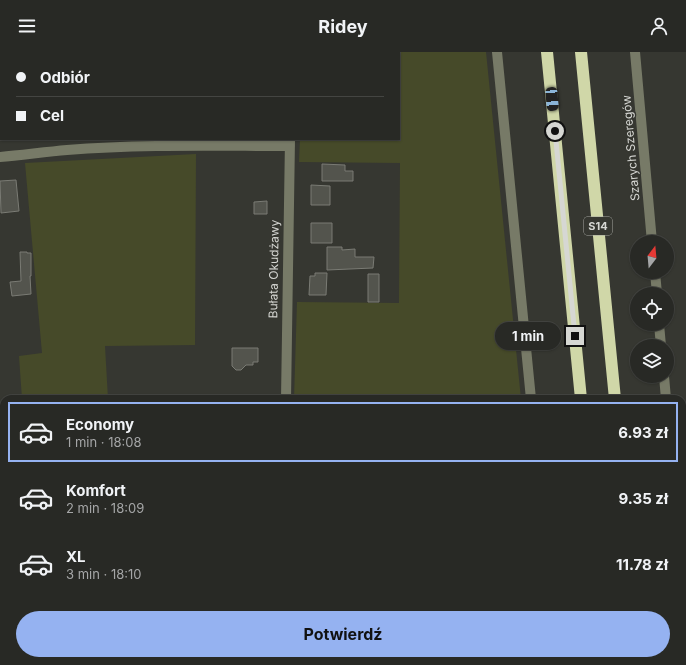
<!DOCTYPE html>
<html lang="pl">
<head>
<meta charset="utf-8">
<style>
	:root { --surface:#282925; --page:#343532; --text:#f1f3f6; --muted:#a5a6a7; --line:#444542; --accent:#95b2f1 }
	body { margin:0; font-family:Inter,sans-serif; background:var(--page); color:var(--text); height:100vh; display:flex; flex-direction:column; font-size:15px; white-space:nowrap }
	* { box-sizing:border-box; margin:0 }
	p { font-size:13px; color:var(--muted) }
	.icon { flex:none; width:22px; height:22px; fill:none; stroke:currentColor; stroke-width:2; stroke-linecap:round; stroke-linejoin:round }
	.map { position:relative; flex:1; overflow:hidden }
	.details { position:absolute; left:0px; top:343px; width:686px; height:270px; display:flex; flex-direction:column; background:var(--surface); border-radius:12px 12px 0 0; box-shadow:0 1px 3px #0004,0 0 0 1px var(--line) }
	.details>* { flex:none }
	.banner { position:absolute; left:0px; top:0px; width:400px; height:88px; box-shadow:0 1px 3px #0004,0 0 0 1px var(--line); display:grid; align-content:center; height:88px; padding:0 16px; background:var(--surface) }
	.needle { width:26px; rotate:16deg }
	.buttons { position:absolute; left:630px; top:183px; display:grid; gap:8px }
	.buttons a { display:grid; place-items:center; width:44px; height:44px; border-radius:50%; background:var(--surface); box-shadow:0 1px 3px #0004,0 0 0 1px var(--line); font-size:20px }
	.end { position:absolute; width:18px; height:18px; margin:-9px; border:5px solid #d6d7d3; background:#111; box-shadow:0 0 0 2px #111 }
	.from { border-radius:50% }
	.bubble { position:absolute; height:28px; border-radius:14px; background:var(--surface); box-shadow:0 1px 3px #0004,0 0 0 1px var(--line); font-size:13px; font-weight:700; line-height:28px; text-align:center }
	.car { position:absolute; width:12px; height:24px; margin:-12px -6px; border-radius:5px; box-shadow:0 0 3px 1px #0007; background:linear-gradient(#222 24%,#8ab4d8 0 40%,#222 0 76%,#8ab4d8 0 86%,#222 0) }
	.banner b { display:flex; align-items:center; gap:14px; height:38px; font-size:15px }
	.banner b+b { border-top:1px solid var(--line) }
	.banner i { width:10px; height:10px; background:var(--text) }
	ul { padding:7px 0 0; list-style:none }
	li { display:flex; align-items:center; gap:12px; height:60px; margin:0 8px 6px; padding:0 8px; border:2px solid transparent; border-radius:0px }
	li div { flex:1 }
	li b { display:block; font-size:15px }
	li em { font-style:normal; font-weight:700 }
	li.on { border-color:var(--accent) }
	li>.icon { width:36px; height:36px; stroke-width:1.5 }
	.button { display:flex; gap:8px; margin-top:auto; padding:8px 16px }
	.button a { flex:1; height:46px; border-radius:24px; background:var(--accent); color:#111; font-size:16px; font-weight:700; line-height:46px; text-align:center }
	header { display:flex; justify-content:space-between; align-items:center; height:52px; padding:0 16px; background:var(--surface); font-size:18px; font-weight:700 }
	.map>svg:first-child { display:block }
	.green { fill:#464a29 }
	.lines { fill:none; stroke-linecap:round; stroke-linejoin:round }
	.stream { stroke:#1b1e00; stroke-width:3.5 }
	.building { fill:#53544d; stroke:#7a7b74 }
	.minor { stroke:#777a67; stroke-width:10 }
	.highway { stroke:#d0d7a8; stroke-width:12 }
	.route { stroke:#d6d7d3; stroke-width:5 }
	.labels { text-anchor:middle; stroke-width:3; stroke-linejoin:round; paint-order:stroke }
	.shield { fill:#363731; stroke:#a6a7a2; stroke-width:1 }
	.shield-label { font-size:11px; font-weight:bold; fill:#d6d7d3 }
	.street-label { font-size:12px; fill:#d6d7d3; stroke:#363731 }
</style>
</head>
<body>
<header><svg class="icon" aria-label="menu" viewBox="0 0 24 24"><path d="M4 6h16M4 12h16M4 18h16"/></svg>Ridey<svg class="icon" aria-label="person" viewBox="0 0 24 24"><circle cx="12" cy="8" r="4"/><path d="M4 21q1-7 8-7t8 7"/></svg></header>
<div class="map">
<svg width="686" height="613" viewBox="0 0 686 613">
	<rect width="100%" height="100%" fill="#363731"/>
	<path class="green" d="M305 0H486L521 347H294L297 250 399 251 400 111 299 110 300 87H399V1Z
		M196 102 195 293 105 294 108 347H22L19 304 42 301 25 111Z
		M0 512H3L4 524V609H12L13 613H0Z
		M94 609H178V613H95Z"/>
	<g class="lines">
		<path class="stream" d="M527 609 533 613"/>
	</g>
	<path class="building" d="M322 112 345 113V119H353V129H322Z
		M16 128 19 159 1 161 0 129Z
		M311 133 330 134V153H311Z
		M267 149V162H254V150Z
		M311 171H332V191H311Z
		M327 195H342V198L355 197V205H374L373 216 327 218Z
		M20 200H27V201H31V224H30L31 242 12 244 10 230 21 229Z
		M315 221H327L326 243H309L310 224H315Z
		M368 222H379V250H368Z
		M232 296H258V310H253V313H246L241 318H236L232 314Z"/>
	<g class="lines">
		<path class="minor" d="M497 0 531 347
			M635 0 652 190
			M291 1V0
			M0 105C22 103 45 100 67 98 141 92 216 94 290 94
			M655 220 657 242
			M659 272 661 294
			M664 324 666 347
			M286 347 290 87
			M682 491 686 494
			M0 503H4"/>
		<path class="highway" d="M547 0 581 347
			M581 0 615 347
			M608 609V613
			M641 609 642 613"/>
	</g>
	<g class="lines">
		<path class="route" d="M555 79 575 284"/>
	</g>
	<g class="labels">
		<rect class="shield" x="584" y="165" width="28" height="18" rx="3"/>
		<g class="shield-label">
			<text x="598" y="178">S14</text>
		</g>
		<g class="street-label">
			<text transform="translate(631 96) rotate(-95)" y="4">Szarych Szeregów</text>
			<text transform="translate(274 217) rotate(-89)" y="4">Bułata Okudżawy</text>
		</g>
	</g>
</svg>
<div class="buttons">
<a><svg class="needle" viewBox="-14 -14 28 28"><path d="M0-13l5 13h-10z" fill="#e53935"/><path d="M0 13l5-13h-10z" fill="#a5a6a7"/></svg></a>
<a><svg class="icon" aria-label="locate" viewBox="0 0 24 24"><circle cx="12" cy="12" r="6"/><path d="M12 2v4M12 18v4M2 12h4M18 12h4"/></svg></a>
<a><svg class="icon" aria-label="layers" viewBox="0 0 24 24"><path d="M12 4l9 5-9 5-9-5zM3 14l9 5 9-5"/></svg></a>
</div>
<i class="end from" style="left:555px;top:79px"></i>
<i class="end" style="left:575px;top:284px"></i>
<div class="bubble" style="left:495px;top:270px;width:66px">1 min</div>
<i class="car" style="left:552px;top:47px;rotate:175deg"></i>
<div class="banner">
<b><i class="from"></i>Odbiór</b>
<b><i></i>Cel</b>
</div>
<section class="details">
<ul>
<li class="on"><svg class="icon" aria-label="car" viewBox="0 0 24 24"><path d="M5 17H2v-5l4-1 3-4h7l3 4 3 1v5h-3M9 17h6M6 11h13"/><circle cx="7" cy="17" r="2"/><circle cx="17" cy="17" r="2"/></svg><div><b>Economy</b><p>1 min · 18:08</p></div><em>6.93 zł</em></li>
<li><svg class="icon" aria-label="car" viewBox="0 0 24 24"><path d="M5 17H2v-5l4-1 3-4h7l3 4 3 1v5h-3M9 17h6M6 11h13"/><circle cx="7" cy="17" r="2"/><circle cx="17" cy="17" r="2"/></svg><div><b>Komfort</b><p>2 min · 18:09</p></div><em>9.35 zł</em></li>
<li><svg class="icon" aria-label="car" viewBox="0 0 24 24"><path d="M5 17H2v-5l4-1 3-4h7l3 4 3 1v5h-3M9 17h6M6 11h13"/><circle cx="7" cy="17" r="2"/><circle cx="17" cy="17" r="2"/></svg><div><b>XL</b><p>3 min · 18:10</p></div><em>11.78 zł</em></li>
</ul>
<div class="button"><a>Potwierdź</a></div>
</section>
</div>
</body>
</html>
